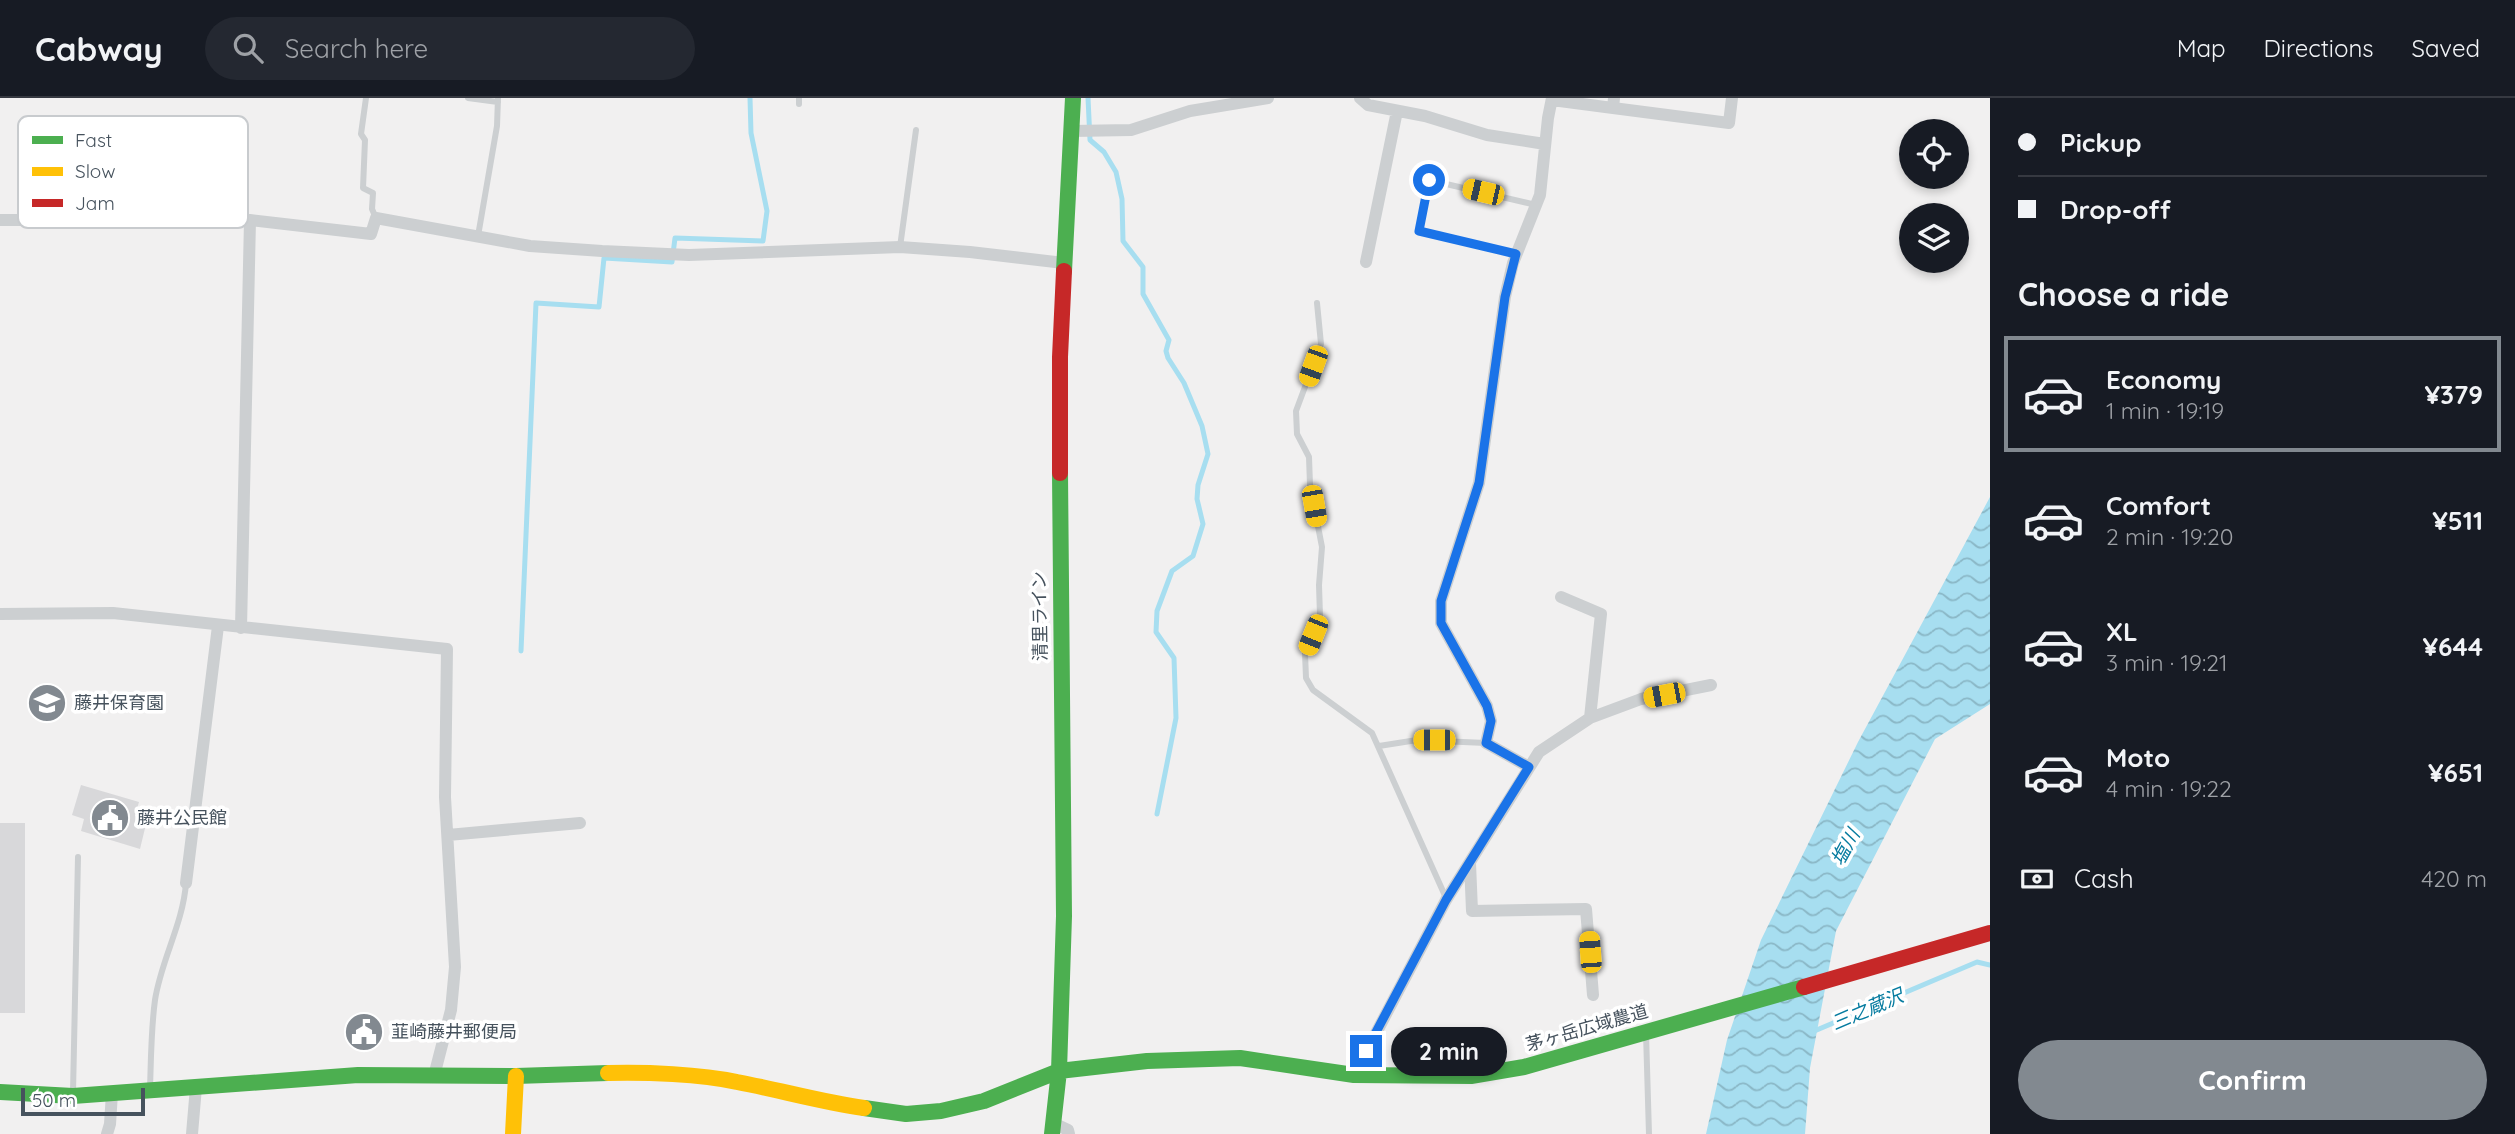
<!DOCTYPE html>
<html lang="en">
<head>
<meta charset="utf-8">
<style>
	:root { --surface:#171b24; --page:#242831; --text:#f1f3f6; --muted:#9ea1a6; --line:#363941; --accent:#828990 }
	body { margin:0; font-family:Quicksand,"Noto Sans JP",sans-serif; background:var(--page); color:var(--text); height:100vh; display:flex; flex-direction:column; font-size:26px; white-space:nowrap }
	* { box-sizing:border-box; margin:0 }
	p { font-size:23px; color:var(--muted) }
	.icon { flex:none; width:38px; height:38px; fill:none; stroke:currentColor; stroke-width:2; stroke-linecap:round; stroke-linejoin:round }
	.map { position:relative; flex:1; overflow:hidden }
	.sheet { display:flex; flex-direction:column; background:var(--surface); width:525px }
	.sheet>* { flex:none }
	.top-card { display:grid; align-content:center; height:154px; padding:0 28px; background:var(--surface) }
	.buttons { position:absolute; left:1899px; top:21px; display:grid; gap:14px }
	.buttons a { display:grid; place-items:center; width:70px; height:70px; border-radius:50%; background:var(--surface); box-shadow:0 4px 10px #0003; font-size:35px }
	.scale { position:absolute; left:21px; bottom:18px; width:124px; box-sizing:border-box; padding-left:7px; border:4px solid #46525d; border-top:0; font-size:19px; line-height:24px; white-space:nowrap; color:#46525d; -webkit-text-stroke:5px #fff; paint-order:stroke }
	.end { position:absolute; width:32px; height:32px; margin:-16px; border:9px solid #1a73e8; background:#fff; box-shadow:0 0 0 4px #fff }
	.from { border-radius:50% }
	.bubble { position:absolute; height:49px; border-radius:24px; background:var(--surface); box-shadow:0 4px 10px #0003; font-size:23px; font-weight:800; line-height:49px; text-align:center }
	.car { position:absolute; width:21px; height:42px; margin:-21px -10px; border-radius:9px; box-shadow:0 0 5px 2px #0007; background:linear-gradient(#f5c518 24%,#345 0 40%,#f5c518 0 76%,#345 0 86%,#f5c518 0) }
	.top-card b { display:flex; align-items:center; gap:24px; height:66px; font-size:26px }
	.top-card b+b { border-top:2px solid var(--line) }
	.top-card i { width:18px; height:18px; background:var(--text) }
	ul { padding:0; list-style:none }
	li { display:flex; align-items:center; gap:21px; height:116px; margin:0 14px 10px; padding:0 14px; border:4px solid transparent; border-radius:0px }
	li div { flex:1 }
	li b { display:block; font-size:26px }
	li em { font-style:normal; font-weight:800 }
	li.active { border-color:var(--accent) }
	li>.icon { width:63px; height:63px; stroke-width:1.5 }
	h2 { padding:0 28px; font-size:32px; line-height:84px }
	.pay { display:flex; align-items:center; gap:18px; height:77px; padding:0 28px; font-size:26px }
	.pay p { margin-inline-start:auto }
	.button { display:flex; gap:14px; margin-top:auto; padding:14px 28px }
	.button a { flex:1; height:80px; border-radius:42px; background:var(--accent); color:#fff; font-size:28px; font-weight:800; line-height:80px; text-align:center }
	header { display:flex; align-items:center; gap:42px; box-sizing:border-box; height:98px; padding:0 35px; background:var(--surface); border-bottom:2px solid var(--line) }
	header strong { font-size:33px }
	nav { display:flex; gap:38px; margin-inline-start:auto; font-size:24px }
	.search { width:490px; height:63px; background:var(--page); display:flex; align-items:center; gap:18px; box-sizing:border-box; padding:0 24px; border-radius:38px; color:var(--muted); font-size:26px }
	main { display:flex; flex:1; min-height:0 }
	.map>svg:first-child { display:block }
	.water { fill:url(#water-waves) }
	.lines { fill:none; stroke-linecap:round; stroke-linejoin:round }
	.stream { stroke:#a7def0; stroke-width:5 }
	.building { fill:#d8d8da }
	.lane { stroke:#cccfd1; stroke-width:6 }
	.street { stroke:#cccfd1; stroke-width:12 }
	.fast { stroke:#4caf50; stroke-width:16 }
	.slow { stroke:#ffc107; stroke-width:16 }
	.jam { stroke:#c62828; stroke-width:16 }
	.route { stroke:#1a73e8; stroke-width:9 }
	.labels { text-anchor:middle; stroke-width:7; stroke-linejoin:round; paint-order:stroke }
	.street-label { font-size:18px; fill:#46525d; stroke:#fff }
	.poi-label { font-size:18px; fill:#46525d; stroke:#fff; text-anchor:start }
	.water-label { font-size:19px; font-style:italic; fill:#077ca0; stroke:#fff }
	.key { fill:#fff; stroke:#c8cbce; stroke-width:2 }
	.key-label { font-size:19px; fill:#46525d }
</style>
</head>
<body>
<header>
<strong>Cabway</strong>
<div class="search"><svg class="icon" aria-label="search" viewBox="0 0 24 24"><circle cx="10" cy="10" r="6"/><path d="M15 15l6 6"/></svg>Search here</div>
<nav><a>Map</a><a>Directions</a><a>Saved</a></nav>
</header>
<main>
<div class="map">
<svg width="1990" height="1036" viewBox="0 0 1990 1036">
	<defs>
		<pattern id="water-waves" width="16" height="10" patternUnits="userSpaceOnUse" patternTransform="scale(1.75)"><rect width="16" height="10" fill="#a7def0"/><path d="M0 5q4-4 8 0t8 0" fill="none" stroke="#8ab7c6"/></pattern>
	</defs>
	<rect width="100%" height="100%" fill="#f1f0f0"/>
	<path class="water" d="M1990 399V606L1935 641 1836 833 1810 970 1805 1036H1706L1727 942 1761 842 1858 644Z"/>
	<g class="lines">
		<path class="stream" d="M1088 0 1090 42 1104 54 1116 74 1122 101 1123 143 1143 169V196L1169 242 1166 253 1168 260 1184 285 1202 328 1208 356 1198 387 1197 401 1203 426 1193 458 1172 473 1157 513 1156 534 1174 560 1176 620 1157 716
			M521 553 536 205 599 209 604 160 672 164 675 140 763 143 767 113 751 35 750 0
			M1812 934 1977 864 1990 867"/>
	</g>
	<path class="building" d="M81 687 139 704 135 718 147 722 140 751 81 733 84 721 72 717Z
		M0 725H25V915H0Z
		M377 921V947L352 948 351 922Z"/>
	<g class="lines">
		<path class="lane" d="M366 0 361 36 365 42 363 90 373 95 372 111 376 120
			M468 0 498 4
			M799 6V0
			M478 138 497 28 498 0
			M900 149 916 32
			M1516 156 1419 133 1429 82 1536 107
			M1317 205 1321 246 1296 313 1297 336 1309 359 1310 387 1322 449 1319 487 1320 518 1305 555 1306 580 1313 592 1372 635 1446 800
			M1379 648 1417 642 1486 645
			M1646 935 1649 1036
			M150 991C151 962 151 931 155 902 161 862 183 826 186 785
			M73 995 78 759"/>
		<path class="street" d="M1360 0 1368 7 1425 18 1487 37 1545 46
			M1614 0 1613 10 1729 25 1732 0
			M1552 2 1613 10
			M1072 33 1131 32 1190 13 1268 0
			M0 122H250L241 530
			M250 122 371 136 376 120 530 148 602 153 689 157 900 149 970 154 1064 165
			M1366 164 1397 13
			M1561 499 1601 516 1590 620
			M0 516 113 515 447 551 445 699 455 869 451 912 434 978
			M1529 669 1486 645 1491 623 1487 608 1441 525V503L1479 385 1505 199 1513 165 1540 97 1548 20 1552 0
			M448 737 580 725
			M1470 765 1472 813 1586 811 1593 897
			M186 785 218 528
			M1354 977 1446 802 1539 654 1590 620 1641 601 1711 587
			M1053 1025 1068 1032 1069 1036
			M107 1036 110 1026 112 995
			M192 1036 196 989"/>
		<path class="fast" d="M1064 173 1073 0
			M0 994 73 998 358 977 516 978 608 975
			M864 1010 906 1016 941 1013 984 1003 1059 973 1147 963 1240 960 1354 977 1471 978 1524 969 1804 889
			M1052 1036 1059 973 1064 818 1060 375"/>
		<path class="slow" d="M608 975C646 974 700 976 737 984 780 992 821 1004 864 1010
			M513 1036 516 978"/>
		<path class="jam" d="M1060 375V259L1064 173
			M1804 889 1990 835"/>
	</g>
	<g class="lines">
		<path class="route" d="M1366 953 1446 802 1529 669 1486 645 1491 623 1487 608 1441 525V503L1479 385 1505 199 1516 156 1419 133 1429 82"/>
	</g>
	<defs>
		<g id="school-disc" transform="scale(2.0125)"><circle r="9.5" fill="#828990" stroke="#fff"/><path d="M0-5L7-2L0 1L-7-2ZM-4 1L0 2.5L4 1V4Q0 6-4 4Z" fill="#fff"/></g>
		<g id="civic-disc" transform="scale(2.0125)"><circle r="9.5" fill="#828990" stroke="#fff"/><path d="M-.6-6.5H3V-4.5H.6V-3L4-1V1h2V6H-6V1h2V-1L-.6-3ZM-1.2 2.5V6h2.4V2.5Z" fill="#fff"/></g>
	</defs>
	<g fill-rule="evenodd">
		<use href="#school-disc" x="47" y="605"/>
		<use href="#civic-disc" x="110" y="720"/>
		<use href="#civic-disc" x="364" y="934"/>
	</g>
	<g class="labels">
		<g class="street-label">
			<text transform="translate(1040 518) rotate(-91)" y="6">清里ライン</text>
			<text transform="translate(1587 930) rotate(-16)" y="6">茅ヶ岳広域農道</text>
		</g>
		<g class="poi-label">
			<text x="74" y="611">藤井保育園</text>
			<text x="137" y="726">藤井公民館</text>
			<text x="391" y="940">韮崎藤井郵便局</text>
		</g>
		<g class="water-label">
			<text transform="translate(1845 749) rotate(-61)" y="7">塩川</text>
			<text transform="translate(1867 911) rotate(-23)" y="7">三之蔵沢</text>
		</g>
	</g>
	<rect x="18" y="18" width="230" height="112" rx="10" class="key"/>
	<rect x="32" y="38" width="31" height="8" fill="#4caf50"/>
	<rect x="32" y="69" width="31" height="9" fill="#ffc107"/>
	<rect x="32" y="101" width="31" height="8" fill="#c62828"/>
	<g class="key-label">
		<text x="75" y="49">Fast</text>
		<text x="75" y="80">Slow</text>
		<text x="75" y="112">Jam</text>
	</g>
</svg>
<div class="buttons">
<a><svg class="icon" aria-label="locate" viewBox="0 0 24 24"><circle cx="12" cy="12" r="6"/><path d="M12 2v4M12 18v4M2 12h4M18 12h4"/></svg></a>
<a><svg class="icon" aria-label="layers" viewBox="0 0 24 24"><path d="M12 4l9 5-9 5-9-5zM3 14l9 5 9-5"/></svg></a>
</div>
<div class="scale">50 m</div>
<i class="end from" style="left:1429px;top:82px"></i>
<i class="end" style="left:1366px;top:953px"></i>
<div class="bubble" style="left:1391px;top:929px;width:116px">2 min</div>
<i class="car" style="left:1483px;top:94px;rotate:283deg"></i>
<i class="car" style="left:1313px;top:268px;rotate:200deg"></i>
<i class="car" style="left:1314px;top:408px;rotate:170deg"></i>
<i class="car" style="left:1313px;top:537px;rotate:202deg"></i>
<i class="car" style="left:1664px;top:597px;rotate:259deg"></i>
<i class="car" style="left:1434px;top:642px;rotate:270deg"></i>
<i class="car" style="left:1590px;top:854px;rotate:356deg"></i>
</div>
<section class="sheet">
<div class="top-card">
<b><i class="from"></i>Pickup</b>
<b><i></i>Drop-off</b>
</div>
<h2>Choose a ride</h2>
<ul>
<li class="active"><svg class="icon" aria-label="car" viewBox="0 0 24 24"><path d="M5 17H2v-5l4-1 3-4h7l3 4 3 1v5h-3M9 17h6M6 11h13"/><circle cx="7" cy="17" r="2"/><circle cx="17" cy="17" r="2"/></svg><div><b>Economy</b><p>1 min · 19:19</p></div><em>¥379</em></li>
<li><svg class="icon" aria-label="car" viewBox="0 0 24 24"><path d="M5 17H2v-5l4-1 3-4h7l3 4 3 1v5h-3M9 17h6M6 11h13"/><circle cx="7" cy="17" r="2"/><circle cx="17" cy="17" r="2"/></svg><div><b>Comfort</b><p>2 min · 19:20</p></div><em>¥511</em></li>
<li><svg class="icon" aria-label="car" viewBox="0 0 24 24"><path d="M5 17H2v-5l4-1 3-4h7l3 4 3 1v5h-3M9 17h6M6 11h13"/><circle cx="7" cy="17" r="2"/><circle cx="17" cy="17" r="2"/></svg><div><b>XL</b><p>3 min · 19:21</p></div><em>¥644</em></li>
<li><svg class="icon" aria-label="car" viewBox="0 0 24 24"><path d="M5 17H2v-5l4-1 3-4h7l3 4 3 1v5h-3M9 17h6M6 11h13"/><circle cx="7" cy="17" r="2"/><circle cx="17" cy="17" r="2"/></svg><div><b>Moto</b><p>4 min · 19:22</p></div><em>¥651</em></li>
</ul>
<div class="pay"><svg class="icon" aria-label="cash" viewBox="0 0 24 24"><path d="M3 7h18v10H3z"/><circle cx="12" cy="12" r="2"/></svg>Cash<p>420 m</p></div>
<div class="button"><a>Confirm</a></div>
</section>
</main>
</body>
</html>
